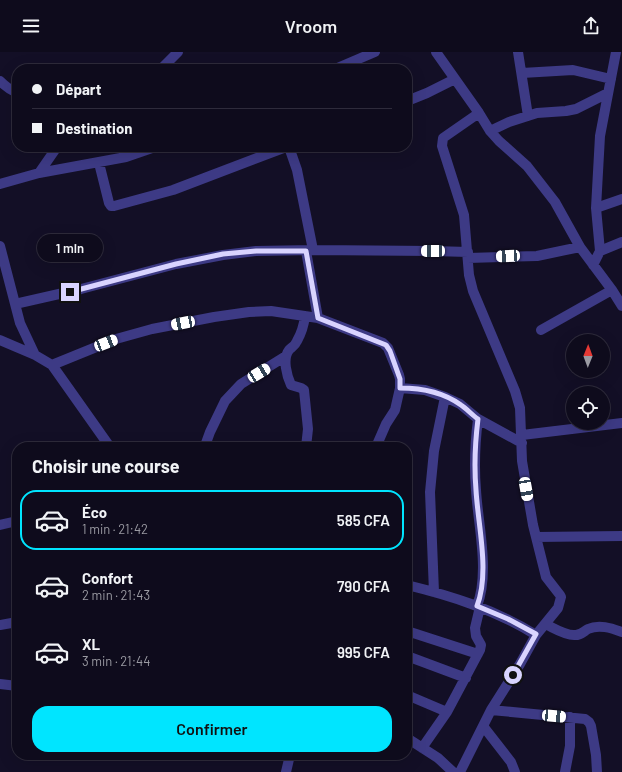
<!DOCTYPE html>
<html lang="fr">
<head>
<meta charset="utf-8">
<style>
	:root { --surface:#0e0b1c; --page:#171425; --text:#f1f3f6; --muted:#9b9ba3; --line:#2e2b3b; --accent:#00e5ff }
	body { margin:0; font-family:Barlow,sans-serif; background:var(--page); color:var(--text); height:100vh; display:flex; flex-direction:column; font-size:15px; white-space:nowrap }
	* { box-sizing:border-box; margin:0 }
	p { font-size:13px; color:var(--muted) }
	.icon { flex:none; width:22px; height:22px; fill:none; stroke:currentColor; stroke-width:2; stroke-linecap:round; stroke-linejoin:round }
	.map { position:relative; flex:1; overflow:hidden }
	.details { position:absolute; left:12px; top:390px; width:400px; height:318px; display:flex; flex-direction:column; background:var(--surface); border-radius:16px; box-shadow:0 4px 16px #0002,0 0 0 1px var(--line) }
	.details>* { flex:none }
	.hud { position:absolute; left:12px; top:12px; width:400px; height:88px; border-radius:16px; box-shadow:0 4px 16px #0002,0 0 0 1px var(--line); display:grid; align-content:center; height:88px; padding:0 20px; background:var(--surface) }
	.needle { width:26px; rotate:1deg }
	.tools { position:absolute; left:566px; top:282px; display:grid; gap:8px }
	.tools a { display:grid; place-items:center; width:44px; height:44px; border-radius:50%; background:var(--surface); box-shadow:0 4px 16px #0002,0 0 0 1px var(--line); font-size:20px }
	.end { position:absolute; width:18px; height:18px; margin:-9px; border:5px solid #d9d4ff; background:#111; box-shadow:0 0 0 2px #111 }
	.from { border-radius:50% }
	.bubble { position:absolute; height:28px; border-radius:14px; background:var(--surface); box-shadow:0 4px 16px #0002,0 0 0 1px var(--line); font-size:13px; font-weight:600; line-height:28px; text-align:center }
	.car { position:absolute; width:12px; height:24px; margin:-12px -6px; border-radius:5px; box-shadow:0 0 3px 1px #0007; background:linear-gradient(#fff 24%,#345 0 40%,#fff 0 76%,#345 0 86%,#fff 0) }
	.hud b { display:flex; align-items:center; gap:14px; height:38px; font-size:15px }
	.hud b+b { border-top:1px solid var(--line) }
	.hud i { width:10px; height:10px; background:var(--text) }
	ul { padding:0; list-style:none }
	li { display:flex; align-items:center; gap:12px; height:60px; margin:0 8px 6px; padding:0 12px; border:2px solid transparent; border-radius:16px }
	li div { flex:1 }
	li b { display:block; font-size:15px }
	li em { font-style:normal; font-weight:600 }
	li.active { border-color:var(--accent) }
	li>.icon { width:36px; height:36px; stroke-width:1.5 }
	h2 { padding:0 20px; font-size:18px; line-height:48px }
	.button { display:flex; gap:8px; margin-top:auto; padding:8px 20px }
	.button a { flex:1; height:46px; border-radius:16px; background:var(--accent); color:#111; font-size:16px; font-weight:600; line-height:46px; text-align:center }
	header { display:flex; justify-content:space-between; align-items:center; height:52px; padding:0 20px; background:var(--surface); font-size:18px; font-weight:600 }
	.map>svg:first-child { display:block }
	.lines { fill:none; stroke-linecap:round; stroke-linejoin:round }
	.minor { stroke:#3d3a85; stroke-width:10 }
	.route { stroke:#d9d4ff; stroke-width:5 }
</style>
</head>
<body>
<header><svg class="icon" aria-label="menu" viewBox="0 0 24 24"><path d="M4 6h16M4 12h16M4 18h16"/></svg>Vroom<svg class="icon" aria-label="share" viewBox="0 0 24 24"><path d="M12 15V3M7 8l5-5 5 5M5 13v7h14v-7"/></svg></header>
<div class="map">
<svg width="622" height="720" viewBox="0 0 622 720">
	<rect width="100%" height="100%" fill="#130f26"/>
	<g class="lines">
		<path class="minor" d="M436 0 479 61 490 79 499 89 527 114 555 150 580 195 612 238 622 254
			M518 0 528 64
			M161 17 178 0
			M335 17 375 0
			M522 21 573 18 611 27
			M0 29C5 34 10 38 17 41
			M407 49 427 41 455 27
			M490 79 509 70 537 61 566 59 576 57 608 41
			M289 95 297 118 313 198
			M99 111 109 151 111 154H114L173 138 286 95
			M39 121 57 95
			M0 132 39 121 126 105 155 95
			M596 156 622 147
			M0 194 20 271 35 303
			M306 199 318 266
			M600 199 622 190
			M468 206 537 204 580 195
			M593 213 600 199 596 156 600 84 616 0
			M15 252 81 237 176 212 223 203 256 199 313 198 433 199 468 200
			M305 264C304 272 301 282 297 289 295 294 292 295 289 298 282 307 287 324 291 333L301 336 304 338 308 377 306 395
			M541 278 612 238
			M0 288 35 303 52 313 110 395
			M52 313 116 287 152 277 214 265 249 260 271 259 318 266 383 291 388 296 399 323 400 327V336L395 358 386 372 376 395
			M400 336 425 338 445 345 460 352 478 367 522 391
			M522 383 622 371
			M207 395 206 391 210 380 225 349 241 332 286 304
			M0 473 17 469
			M536 485 622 484
			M407 533C452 544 496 558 536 583
			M434 540 430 440 434 399 445 345
			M477 554C490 520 478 473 476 438 474 414 475 391 478 367
			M545 572C554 576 564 583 574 583 580 584 583 580 588 577 599 572 611 576 622 580
			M0 573 17 570
			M407 579 478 602
			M407 604 466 626
			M0 632 17 634
			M407 643 447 660
			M491 658 585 667 589 670 591 674 596 703 597 720
			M483 674 511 710 515 720
			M407 686 438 706 453 720
			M422 696 447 660 480 598 481 593 476 584 475 576 480 555
			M286 720 290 703
			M460 720 491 658 520 612 536 583 558 556 561 545 560 543 546 525 533 473 522 409 520 356 515 339 473 239 469 223 464 163 442 94 443 86 479 61
			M565 720 570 694V665"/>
	</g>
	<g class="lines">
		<path class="route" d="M70 240 176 212 223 202 256 199H306L318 266 386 293 390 299 400 327V336C421 336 443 340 461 353 467 357 472 363 478 367 475 391 474 414 476 438 478 474 490 520 477 554L508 567 536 582 513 623"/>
	</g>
</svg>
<div class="tools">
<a><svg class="needle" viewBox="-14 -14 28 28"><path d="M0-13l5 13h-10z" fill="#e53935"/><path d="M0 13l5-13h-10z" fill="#9b9ba3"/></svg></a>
<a><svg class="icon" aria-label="locate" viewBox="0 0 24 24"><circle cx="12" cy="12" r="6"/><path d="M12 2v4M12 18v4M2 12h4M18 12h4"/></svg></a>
</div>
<i class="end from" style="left:513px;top:623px"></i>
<i class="end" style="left:70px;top:240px"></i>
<div class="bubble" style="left:37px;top:182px;width:66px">1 min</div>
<i class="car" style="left:433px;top:199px;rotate:270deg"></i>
<i class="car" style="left:508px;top:204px;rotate:267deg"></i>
<i class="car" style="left:183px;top:271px;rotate:259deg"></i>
<i class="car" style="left:106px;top:291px;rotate:69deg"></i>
<i class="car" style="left:259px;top:321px;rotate:59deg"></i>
<i class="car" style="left:526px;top:437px;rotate:170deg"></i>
<i class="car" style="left:554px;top:664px;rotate:95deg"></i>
<div class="hud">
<b><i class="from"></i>Départ</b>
<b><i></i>Destination</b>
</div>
<section class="details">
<h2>Choisir une course</h2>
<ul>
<li class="active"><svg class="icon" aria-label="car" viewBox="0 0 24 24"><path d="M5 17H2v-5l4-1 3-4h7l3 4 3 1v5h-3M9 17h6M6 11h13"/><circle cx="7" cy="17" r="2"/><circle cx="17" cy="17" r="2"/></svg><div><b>Éco</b><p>1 min · 21:42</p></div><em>585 CFA</em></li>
<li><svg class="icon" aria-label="car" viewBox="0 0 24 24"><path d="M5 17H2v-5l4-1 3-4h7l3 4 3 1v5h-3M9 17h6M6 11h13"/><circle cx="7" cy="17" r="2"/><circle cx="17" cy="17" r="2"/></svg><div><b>Confort</b><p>2 min · 21:43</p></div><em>790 CFA</em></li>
<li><svg class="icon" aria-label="car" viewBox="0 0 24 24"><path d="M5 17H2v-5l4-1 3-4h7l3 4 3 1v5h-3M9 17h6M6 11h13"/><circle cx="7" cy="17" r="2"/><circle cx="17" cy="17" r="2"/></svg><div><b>XL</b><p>3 min · 21:44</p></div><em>995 CFA</em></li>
</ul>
<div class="button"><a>Confirmer</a></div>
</section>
</div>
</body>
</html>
